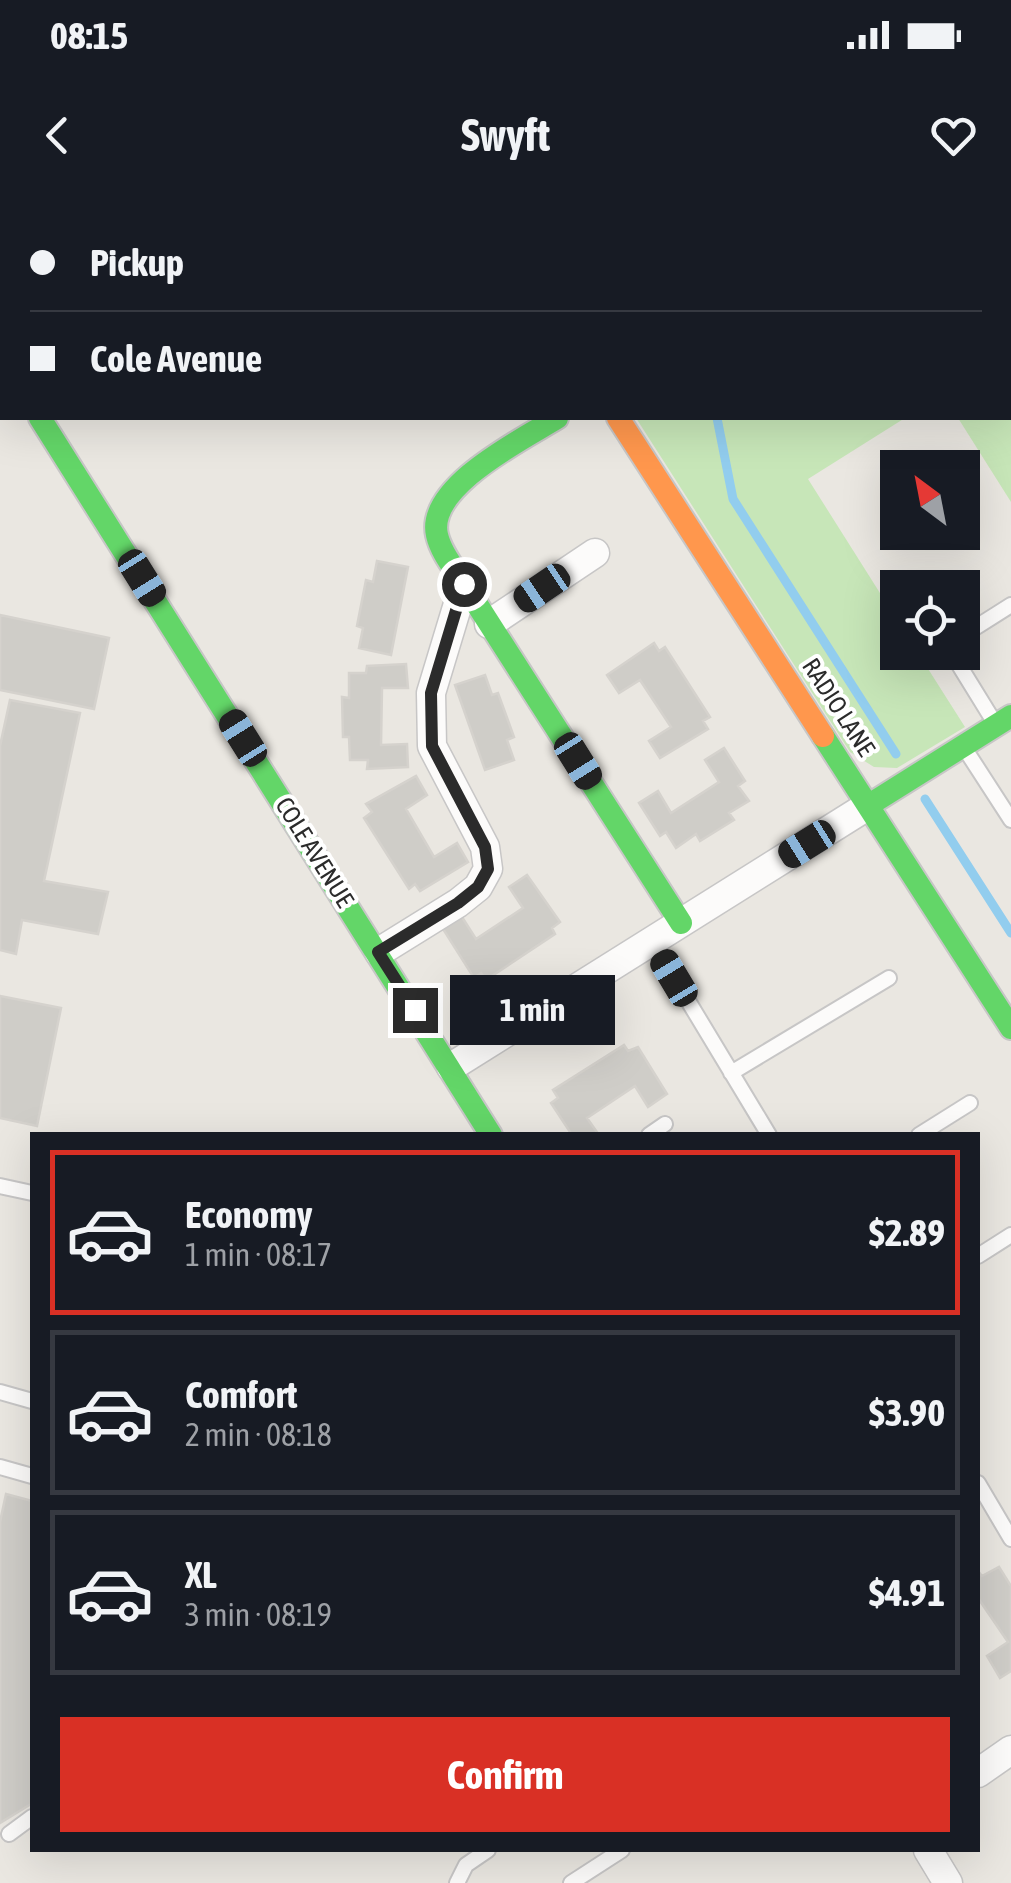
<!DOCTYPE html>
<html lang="en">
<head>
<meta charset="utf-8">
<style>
	:root { --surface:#171b24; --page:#242831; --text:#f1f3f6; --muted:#9ea1a6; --line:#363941; --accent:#d93025 }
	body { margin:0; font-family:"Asap Condensed",sans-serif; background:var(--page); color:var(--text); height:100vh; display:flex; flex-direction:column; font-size:38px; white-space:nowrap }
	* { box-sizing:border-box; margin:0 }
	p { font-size:32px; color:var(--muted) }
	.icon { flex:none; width:55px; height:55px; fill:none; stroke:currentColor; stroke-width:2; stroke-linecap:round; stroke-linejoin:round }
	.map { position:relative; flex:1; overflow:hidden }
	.drawer { position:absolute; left:30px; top:932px; width:950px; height:720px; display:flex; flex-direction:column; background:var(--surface); border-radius:0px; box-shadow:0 10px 40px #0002 }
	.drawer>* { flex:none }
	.top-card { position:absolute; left:0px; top:0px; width:1012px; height:220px; box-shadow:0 10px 40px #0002; display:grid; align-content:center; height:220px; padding:0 30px; background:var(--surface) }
	.needle { width:65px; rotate:328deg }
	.fabs { position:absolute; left:880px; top:250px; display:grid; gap:20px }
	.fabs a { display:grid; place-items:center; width:100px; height:100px; border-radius:0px; background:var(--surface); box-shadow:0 10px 40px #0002; font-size:50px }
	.end { position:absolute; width:45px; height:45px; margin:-22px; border:12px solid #2b2b2b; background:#fff; box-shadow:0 0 0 5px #fff }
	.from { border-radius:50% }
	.bubble { position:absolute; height:70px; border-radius:0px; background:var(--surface); box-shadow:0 10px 40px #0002; font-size:32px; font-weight:700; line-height:70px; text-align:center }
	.car { position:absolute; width:30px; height:60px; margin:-30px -15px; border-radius:12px; box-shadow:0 0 8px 2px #0007; background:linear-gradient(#222 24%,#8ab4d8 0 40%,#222 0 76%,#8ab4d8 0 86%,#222 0) }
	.top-card b { display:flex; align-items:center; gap:35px; height:95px; font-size:38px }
	.top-card b+b { border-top:2px solid var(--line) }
	.top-card i { width:25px; height:25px; background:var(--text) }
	ul { padding:18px 0 0; list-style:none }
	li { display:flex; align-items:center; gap:30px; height:165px; margin:0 20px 15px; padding:0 10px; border:5px solid var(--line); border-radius:0px }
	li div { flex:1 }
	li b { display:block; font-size:38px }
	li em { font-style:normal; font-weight:700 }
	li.on { border-color:var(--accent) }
	li>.icon { width:90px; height:90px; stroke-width:1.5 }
	.button { display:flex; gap:20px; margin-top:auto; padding:20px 30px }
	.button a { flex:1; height:115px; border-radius:0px; background:var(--accent); color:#fff; font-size:40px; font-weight:700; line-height:115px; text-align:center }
	.status { display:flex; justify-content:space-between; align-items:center; height:70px; padding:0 50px; background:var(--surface); direction:ltr }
	.status svg { height:28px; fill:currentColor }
	header { display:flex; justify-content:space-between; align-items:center; height:130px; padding:0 30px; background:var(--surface); font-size:45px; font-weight:700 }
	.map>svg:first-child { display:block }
	.green { fill:#c7e6b8 }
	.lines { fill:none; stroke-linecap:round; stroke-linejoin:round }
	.stream { stroke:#92cdee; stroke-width:9 }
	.building { fill:#cfcdc8; stroke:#d5d2cd; stroke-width:2.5 }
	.lane-casing { stroke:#c7c6c6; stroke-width:18 }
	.street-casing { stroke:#c7c6c6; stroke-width:31 }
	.fast-casing { stroke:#c7c6c6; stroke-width:26 }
	.slow-casing { stroke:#c7c6c6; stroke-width:26 }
	.lane { stroke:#fcfbfa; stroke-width:14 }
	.street { stroke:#fcfbfa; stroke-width:28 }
	.fast { stroke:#63d668; stroke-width:22 }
	.slow { stroke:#ff974d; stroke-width:22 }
	.route { stroke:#2b2b2b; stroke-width:12 }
	.labels { text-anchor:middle; stroke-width:8; stroke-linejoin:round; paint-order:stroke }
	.street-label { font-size:25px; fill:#2b2b2b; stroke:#fff }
</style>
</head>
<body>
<div class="status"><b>08:15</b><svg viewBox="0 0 49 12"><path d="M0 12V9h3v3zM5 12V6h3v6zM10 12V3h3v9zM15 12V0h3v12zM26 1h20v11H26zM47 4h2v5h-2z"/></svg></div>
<header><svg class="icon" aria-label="back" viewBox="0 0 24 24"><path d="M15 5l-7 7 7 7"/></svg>Swyft<svg class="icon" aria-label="heart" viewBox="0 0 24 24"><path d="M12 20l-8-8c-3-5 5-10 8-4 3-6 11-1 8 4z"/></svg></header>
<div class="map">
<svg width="1011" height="1683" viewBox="0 0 1011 1683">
	<rect width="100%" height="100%" fill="#eae7e1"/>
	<path class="green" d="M479 0H1011V302L958 218H1010V2Z
		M636 218H905L808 279 897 420 898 452 918 453 965 527 897 568 874 567 850 552Z"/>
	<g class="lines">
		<path class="stream" d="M555 0 558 2
			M717 218 733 299 896 554
			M925 599 1011 733"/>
	</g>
	<path class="building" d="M377 361 408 367 391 455 359 448 363 428 357 426 366 380 373 382Z
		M0 415 109 438 94 509 0 490Z
		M654 443 659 451 665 447 710 517 703 521 708 529 660 558 649 541 671 527 640 480 619 493 607 475Z
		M406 464 408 488H382L381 545 407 544 408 567 367 569 368 560H350L349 537H343L342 497 349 498V473H366L367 466Z
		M485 475 492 495 498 493 514 537 507 540 514 560 485 570 455 485Z
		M10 500 80 513 44 681 108 692 98 734 22 720 16 754 0 750V546Z
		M724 548 745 581 738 586 749 601 729 613 734 620 700 641 696 634 676 648 666 632 660 636 639 603 658 591 671 613 719 582 705 560Z
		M416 576 427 595 406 609 434 657 457 643 468 662 420 691 415 684 409 689 364 618 372 612 366 604Z
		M527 675 560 722 552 728 555 734 486 780 481 773 474 778 443 729 462 717 476 739 523 708 509 687Z
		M0 796 61 808 37 926 0 918Z
		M624 845 628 851 638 847 667 894 648 907 635 886 587 918 599 935H572L551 903 558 898 553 890Z
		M6 1294 32 1301V1596L31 1604 0 1623V1322Z
		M999 1367 1011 1386V1471L1000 1478 987 1456 1008 1442 978 1398V1371L982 1376Z"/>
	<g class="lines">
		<g class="lane-casing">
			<path id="lane" d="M962 436 1011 405
				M951 452 996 525
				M965 549 1011 620
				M652 741 769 935
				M731 873 889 778
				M649 935 665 924
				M919 935 970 903
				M0 986 32 993
				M978 1056 1011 1035
				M0 1192 32 1201
				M0 1267 32 1276
				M978 1283 1011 1339
				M9 1634 32 1617
				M457 1683 466 1665 488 1650
				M571 1683 622 1650"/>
		</g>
		<g class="street-casing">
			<path id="street" d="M0 155 2 158
				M489 424 595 353
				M379 752 458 703 478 687 488 669 485 647 432 546 431 493 464 384
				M451 867 869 605
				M978 1573 1011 1550
				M928 1650 948 1683"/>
		</g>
		<g class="fast-casing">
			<path id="fast" d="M459 0 461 2
				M40 218 491 935
				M557 218C523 239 426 287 437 335 441 353 455 369 464 384L681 723
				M823 536 1011 828
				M869 605 1011 516"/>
		</g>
		<g class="slow-casing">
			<path id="slow" d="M618 218 823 536"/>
		</g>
		<use href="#lane" class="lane"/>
		<use href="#street" class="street"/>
		<use href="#fast" class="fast"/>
		<use href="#slow" class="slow"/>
	</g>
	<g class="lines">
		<path class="route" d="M415 810 378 752 458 703 478 687 488 669 485 647 432 546 431 493 464 384"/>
	</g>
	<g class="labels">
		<g class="street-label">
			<text transform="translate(839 507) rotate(57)" y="9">RADIO LANE</text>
			<text transform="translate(315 652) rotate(58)" y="9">COLE AVENUE</text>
		</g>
	</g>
</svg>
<div class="fabs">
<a><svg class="needle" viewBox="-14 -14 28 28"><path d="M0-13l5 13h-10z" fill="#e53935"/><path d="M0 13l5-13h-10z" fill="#9ea1a6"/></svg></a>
<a><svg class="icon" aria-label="locate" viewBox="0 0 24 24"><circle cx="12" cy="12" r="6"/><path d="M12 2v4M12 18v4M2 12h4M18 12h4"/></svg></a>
</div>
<i class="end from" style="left:464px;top:384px"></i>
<i class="end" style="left:415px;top:810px"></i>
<div class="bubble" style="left:450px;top:775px;width:165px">1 min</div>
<i class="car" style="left:142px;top:378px;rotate:148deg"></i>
<i class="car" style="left:542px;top:388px;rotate:236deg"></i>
<i class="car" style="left:243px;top:538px;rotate:328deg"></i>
<i class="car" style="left:578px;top:561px;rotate:148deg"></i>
<i class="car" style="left:807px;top:644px;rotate:238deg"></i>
<i class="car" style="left:674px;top:778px;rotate:329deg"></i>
<div class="top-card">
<b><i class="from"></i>Pickup</b>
<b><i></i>Cole Avenue</b>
</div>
<section class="drawer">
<ul>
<li class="on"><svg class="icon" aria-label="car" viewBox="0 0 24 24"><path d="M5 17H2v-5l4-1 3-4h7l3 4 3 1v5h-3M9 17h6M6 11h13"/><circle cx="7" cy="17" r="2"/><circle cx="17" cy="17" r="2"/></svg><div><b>Economy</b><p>1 min · 08:17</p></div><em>$2.89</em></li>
<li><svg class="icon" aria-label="car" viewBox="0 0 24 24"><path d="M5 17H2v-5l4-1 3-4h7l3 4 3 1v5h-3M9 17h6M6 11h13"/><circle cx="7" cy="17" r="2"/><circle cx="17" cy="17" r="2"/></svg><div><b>Comfort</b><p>2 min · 08:18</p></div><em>$3.90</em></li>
<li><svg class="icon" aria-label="car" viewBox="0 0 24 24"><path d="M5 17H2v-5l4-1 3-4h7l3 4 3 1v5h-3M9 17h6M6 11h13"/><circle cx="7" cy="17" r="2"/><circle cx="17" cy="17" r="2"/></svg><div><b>XL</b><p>3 min · 08:19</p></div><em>$4.91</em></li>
</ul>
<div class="button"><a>Confirm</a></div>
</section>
</div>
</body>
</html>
